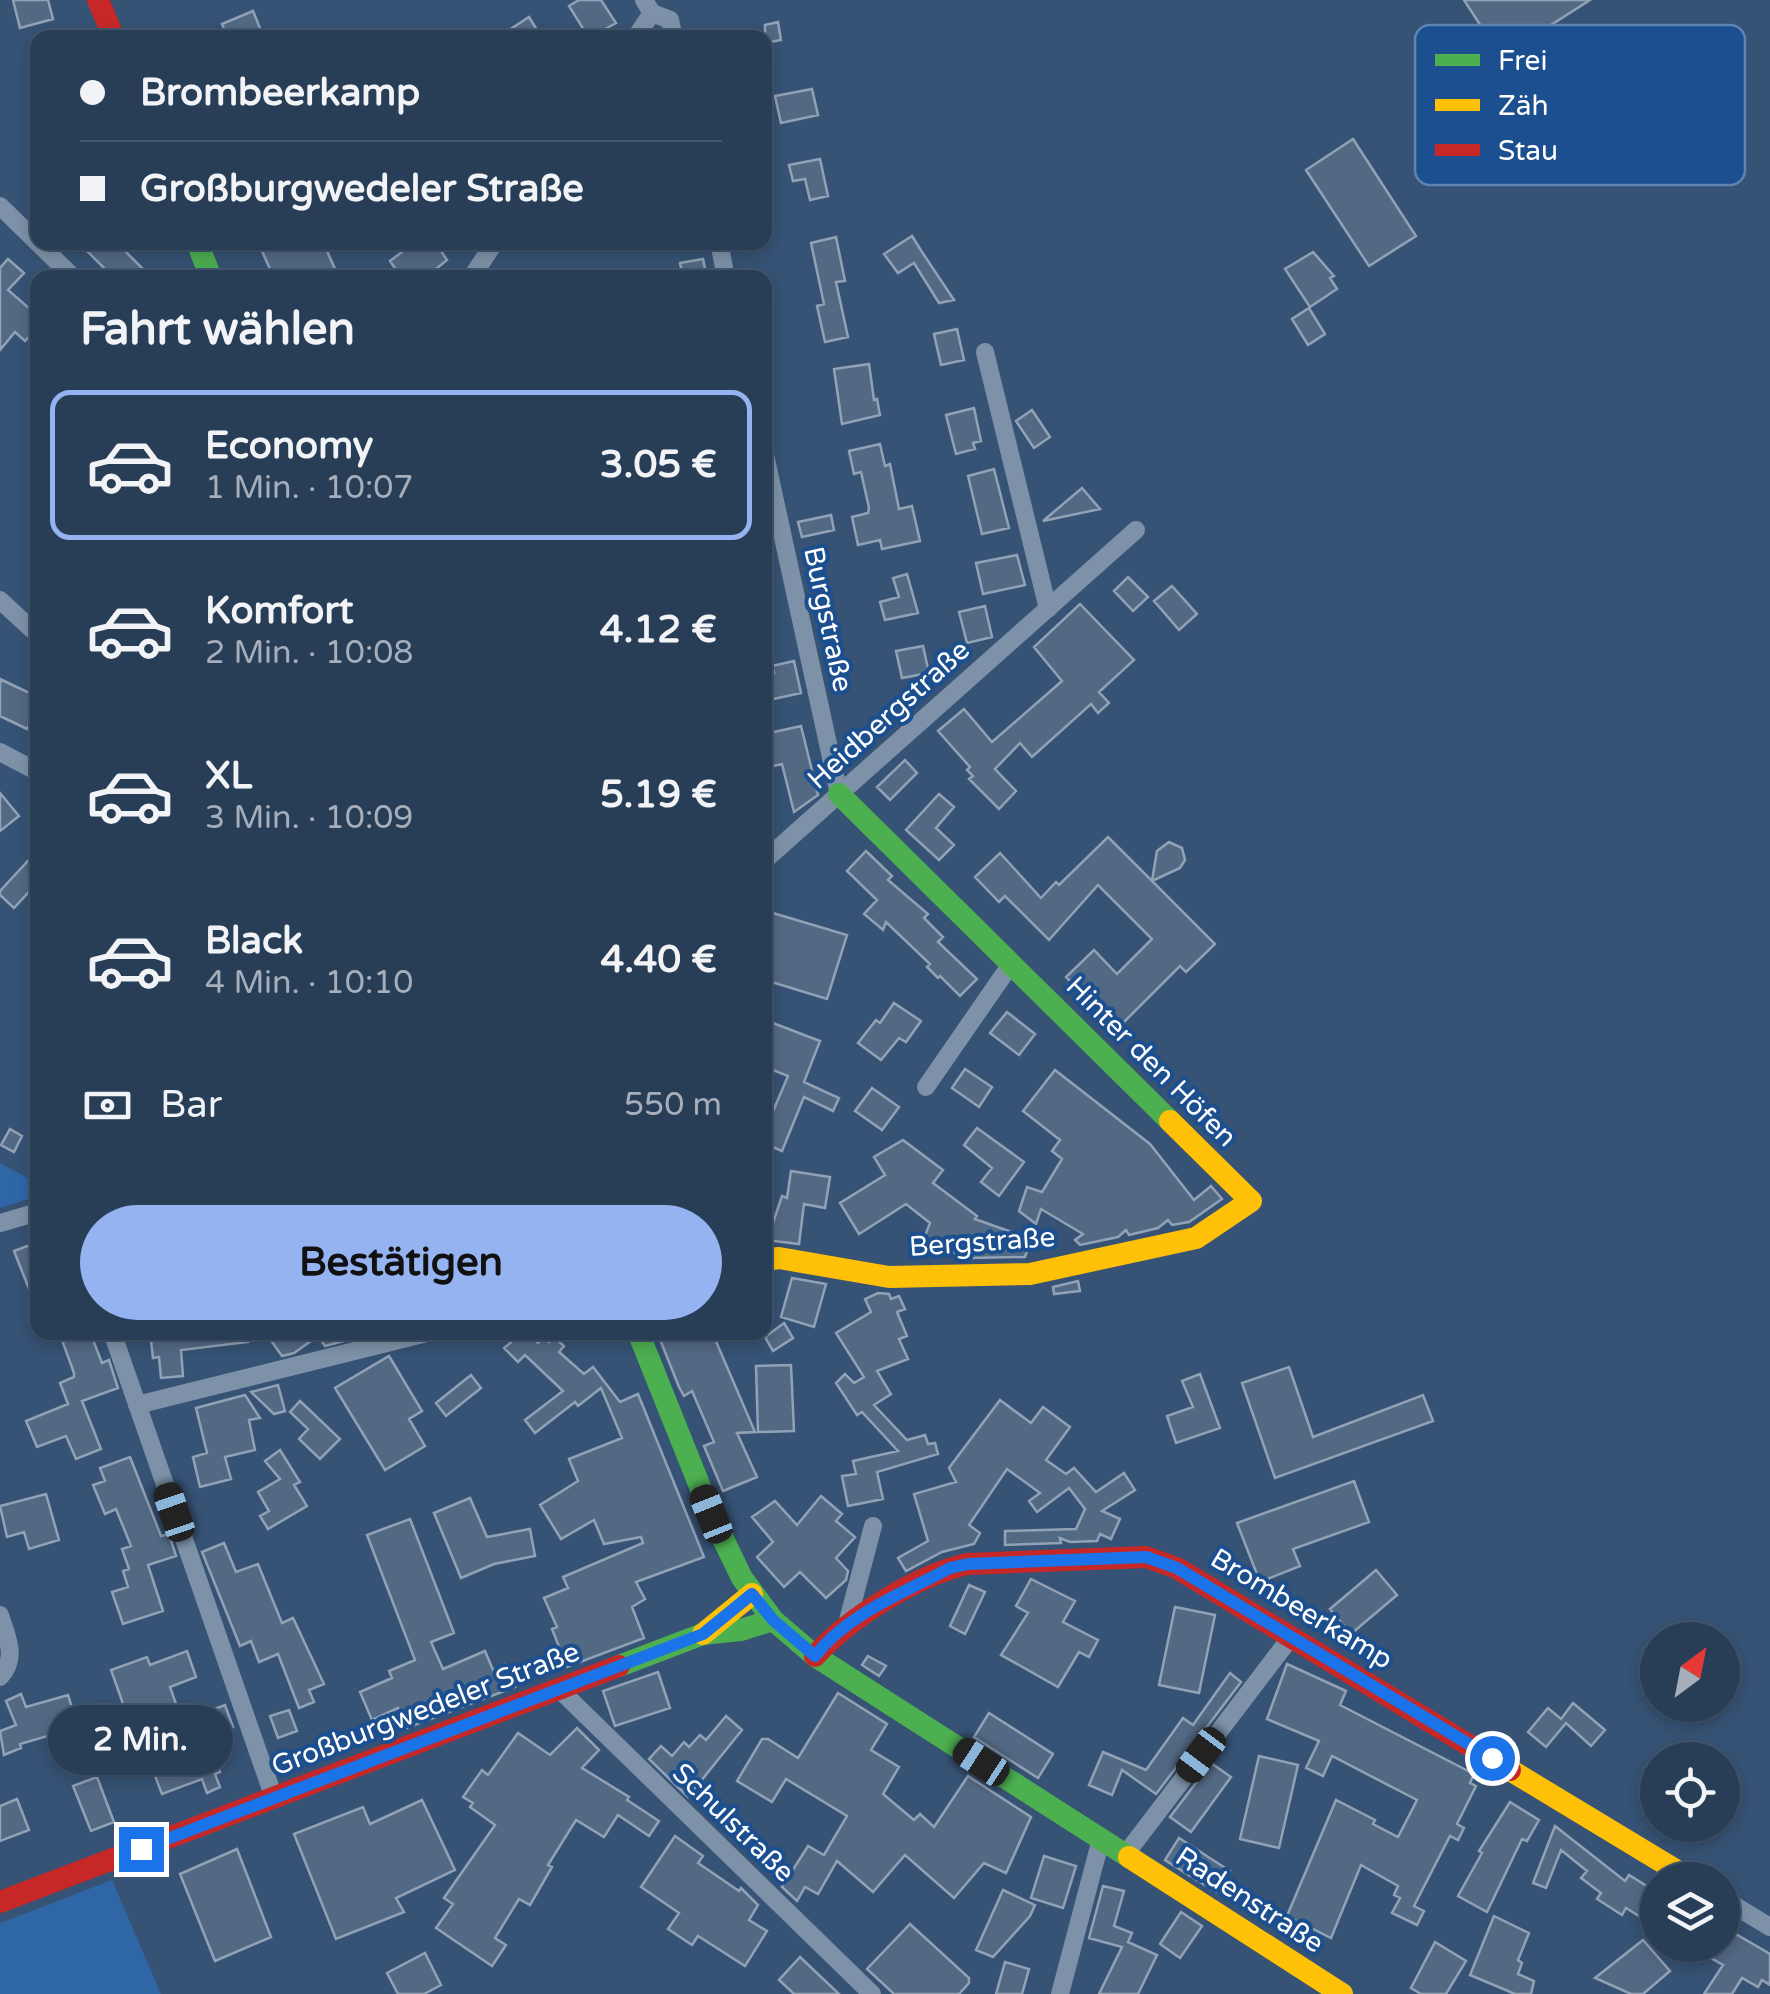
<!DOCTYPE html>
<html lang="de">
<head>
<meta charset="utf-8">
<style>
	:root { --surface:#283e57; --page:#30455d; --text:#f1f3f6; --muted:#a5aeba; --line:#44576d; --accent:#95b2f1 }
	body { margin:0; font-family:"Varela Round",sans-serif; background:var(--page); color:var(--text); height:100vh; display:flex; flex-direction:column; font-size:38px; white-space:nowrap }
	* { box-sizing:border-box; margin:0 }
	p { font-size:32px; color:var(--muted) }
	.icon { flex:none; width:55px; height:55px; fill:none; stroke:currentColor; stroke-width:2; stroke-linecap:round; stroke-linejoin:round }
	.map { position:relative; flex:1; overflow:hidden }
	.sheet { position:absolute; left:30px; top:270px; width:742px; height:1070px; display:flex; flex-direction:column; background:var(--surface); border-radius:20px; box-shadow:0 5px 15px #0003,0 0 0 2px var(--line) }
	.sheet>* { flex:none }
	.banner { position:absolute; left:30px; top:30px; width:742px; height:220px; border-radius:20px; box-shadow:0 5px 15px #0003,0 0 0 2px var(--line); display:grid; align-content:center; height:220px; padding:0 50px; background:var(--surface) }
	.needle { width:65px; rotate:32deg }
	.tools { position:absolute; left:1640px; top:1622px; display:grid; gap:20px }
	.tools a { display:grid; place-items:center; width:100px; height:100px; border-radius:50%; background:var(--surface); box-shadow:0 5px 15px #0003,0 0 0 2px var(--line); font-size:50px }
	.end { position:absolute; width:45px; height:45px; margin:-22px; border:12px solid #1a73e8; background:#fff; box-shadow:0 0 0 5px #fff }
	.from { border-radius:50% }
	.bubble { position:absolute; height:70px; border-radius:35px; background:var(--surface); box-shadow:0 5px 15px #0003,0 0 0 2px var(--line); font-size:32px; font-weight:800; line-height:70px; text-align:center }
	.car { position:absolute; width:30px; height:60px; margin:-30px -15px; border-radius:12px; box-shadow:0 0 8px 2px #0007; background:linear-gradient(#222 24%,#8ab4d8 0 40%,#222 0 76%,#8ab4d8 0 86%,#222 0) }
	.banner b { display:flex; align-items:center; gap:35px; height:95px; font-size:38px }
	.banner b+b { border-top:2px solid var(--line) }
	.banner i { width:25px; height:25px; background:var(--text) }
	ul { padding:0; list-style:none }
	li { display:flex; align-items:center; gap:30px; height:150px; margin:0 20px 15px; padding:0 30px; border:5px solid transparent; border-radius:20px }
	li div { flex:1 }
	li b { display:block; font-size:38px }
	li em { font-style:normal; font-weight:800 }
	li.on { border-color:var(--accent) }
	li>.icon { width:90px; height:90px; stroke-width:1.5 }
	h2 { padding:0 50px; font-size:45px; line-height:120px }
	.pay { display:flex; align-items:center; gap:25px; height:110px; padding:0 50px; font-size:38px }
	.pay p { margin-inline-start:auto }
	.cta { display:flex; gap:20px; margin-top:auto; padding:20px 50px }
	.cta a { flex:1; height:115px; border-radius:60px; background:var(--accent); color:#111; font-size:40px; font-weight:800; line-height:115px; text-align:center }
	.map>svg:first-child { display:block }
	.green { fill:#2f66a5 }
	.building { fill:#526984; stroke:#92a2b6; stroke-width:2.5 }
	.lines { fill:none; stroke-linecap:round; stroke-linejoin:round }
	.street { stroke:#7d92a8; stroke-width:18 }
	.fast { stroke:#4caf50; stroke-width:22 }
	.slow { stroke:#ffc107; stroke-width:22 }
	.jam { stroke:#c62828; stroke-width:22 }
	.route { stroke:#1a73e8; stroke-width:12 }
	.labels { text-anchor:middle; stroke-width:8; stroke-linejoin:round; paint-order:stroke }
	.street-label { font-size:28px; fill:#fff; stroke:#1b4f8f }
	.key { fill:#1b4f8f; stroke:#5f84b1; stroke-width:2.5 }
	.key-label { font-size:28px; fill:#fff }
</style>
</head>
<body>
<div class="map">
<svg width="1770" height="1994" viewBox="0 0 1770 1994">
	<rect width="100%" height="100%" fill="#365274"/>
	<path class="green" d="M0 1163 37 1183V1196L0 1208Z
		M112 1880 161 1994H0V1923Z"/>
	<path class="building" d="M13 0H48L53 19 20 28Z
		M579 0H601L616 23 589 38 569 6Z
		M1464 0H1590L1501 57Z
		M253 11 264 38H228L222 24Z
		M529 17 542 38H497Z
		M778 22 781 40 765 43V25Z
		M812 89 818 115 781 123 775 96Z
		M1353 139 1416 236 1369 266 1306 170Z
		M820 159 828 196 810 200 805 179 793 181 789 165Z
		M912 236 922 252 954 300 939 303 914 263 898 273 884 254Z
		M836 237 845 281 836 282 848 337 825 342 817 306 824 304 811 243Z
		M78 242H116L152 278H114Z
		M258 242H323L339 278H274Z
		M415 242H435L447 260 425 278H402L390 261Z
		M1313 252 1334 276 1330 278 1337 289 1310 307 1285 269Z
		M8 259 24 273 8 290 38 316V327L25 341 15 332 0 350V268Z
		M703 259 707 278H683L680 263Z
		M1309 308 1325 334 1308 345 1292 319Z
		M957 329 964 360 941 365 934 334Z
		M869 364 874 400 877 399 880 415 842 424 834 369Z
		M974 408 981 441 973 443 975 449 956 454 946 415Z
		M1032 410 1050 437 1034 448 1016 421Z
		M880 444 885 466 890 464 899 509 912 506 920 541 882 549 880 540 858 545 852 517 868 513 869 508 861 472 854 474 849 451Z
		M994 469 1009 528 982 534 968 476Z
		M1082 488 1100 509 1043 521Z
		M831 515 834 530 802 537 798 522Z
		M1017 555 1025 585 983 594 976 563Z
		M907 574 918 613 885 620 880 602 899 597 893 578Z
		M1128 577 1148 597 1133 611 1114 591Z
		M1172 586 1197 614 1179 630 1154 601Z
		M1080 604 1134 660 1099 692 1109 703 1098 713 1091 704 1032 757 1020 743 995 769 1016 791 999 809 969 779 973 776 967 770 970 767 938 731 964 709 992 742 1062 681 1034 647Z
		M985 606 992 637 967 643 959 612Z
		M923 646 929 673 902 678 896 651Z
		M794 661 801 693 769 700 765 676 774 673 772 666Z
		M0 679 38 697V708L27 729 0 716Z
		M801 726 818 795 794 812 782 764 765 768V734Z
		M905 760 917 773 890 800 877 787Z
		M0 793 19 816 0 831Z
		M939 794 954 807 936 828 954 845 939 860 906 830Z
		M1108 837 1152 881 1157 851 1169 842 1182 848 1185 860 1180 868 1152 881 1215 944 1186 972 1180 966 1117 1029 1066 977 1094 950 1117 974 1152 939 1098 885 1049 940 1005 896 999 902 975 877 1000 853 1041 898 1056 882 1059 885Z
		M38 850V882L14 908 0 895V891Z
		M866 851 892 876 888 880 928 914 924 918 943 937 938 942 977 979 960 996 940 976 938 978 927 967 930 964 886 922 883 930 864 914 877 900 847 871Z
		M773 913 847 935 827 999 765 980V941Z
		M894 1003 921 1021 906 1042 899 1038 881 1060 858 1043 876 1020 880 1023Z
		M1007 1012 1035 1034 1019 1055 990 1033Z
		M765 1020 820 1041 804 1082 839 1098 833 1111 804 1097 782 1151 765 1144V1130L788 1076 765 1067Z
		M965 1069 992 1087 979 1107 952 1088Z
		M1055 1070 1150 1144 1194 1200 1211 1186 1222 1199 1189 1222 1172 1225 1168 1220 1158 1228 1129 1235 1126 1230 1118 1237 1080 1245 1075 1240 1083 1234 1041 1209 1036 1224 1019 1211 1027 1187 1042 1192 1062 1159 1052 1151 1060 1140 1023 1111Z
		M872 1088 899 1107 882 1130 855 1111Z
		M977 1128 1024 1162 999 1196 981 1182 992 1168 964 1145Z
		M10 1129 22 1136 14 1152 1 1145Z
		M903 1140 943 1170 933 1183 977 1216 975 1219 1031 1239 1025 1257 968 1258 923 1241 930 1223 906 1204 859 1234 840 1203 885 1175 874 1157Z
		M791 1171 830 1177 825 1208 804 1204 799 1244 765 1240V1219L773 1223 782 1196 787 1198Z
		M38 1242V1308L37 1309 14 1251Z
		M792 1278 826 1284 814 1327 781 1317Z
		M1078 1281 1080 1291 1054 1294 1053 1287Z
		M878 1293 889 1294 891 1299 899 1296 905 1309 897 1312 907 1336 899 1339 908 1359 877 1371 891 1394 874 1405 907 1440 925 1435 928 1444 935 1443 938 1454 877 1472 883 1499 848 1506 842 1476 856 1474 853 1461 898 1451 862 1412 857 1415 836 1383 845 1374 854 1383 864 1377 836 1333 871 1312 865 1299Z
		M784 1323 793 1338 773 1351 765 1337Z
		M59 1332H90L102 1363 109 1360 118 1388 82 1401 101 1449 76 1459 66 1436 37 1447 26 1421 68 1404 60 1383 74 1377V1373Z
		M150 1332H247L248 1342 181 1350 183 1376 161 1378 159 1357 153 1358Z
		M265 1332H377L325 1346 318 1336 294 1353 282 1356Z
		M657 1332H712L755 1432 737 1433 757 1477 723 1491 704 1446 714 1442 692 1391 684 1396 679 1387Z
		M520 1335 525 1339 529 1335 538 1343 543 1337 549 1342 554 1337 564 1346 559 1352 584 1374 593 1367 620 1402 638 1394 704 1557 636 1582 645 1599 632 1607 644 1638 567 1667 552 1629 557 1627 544 1598 568 1588 563 1577 643 1543 641 1537 604 1544 594 1520 561 1539 540 1505 578 1481 569 1459 622 1438 601 1388 578 1406 575 1402 535 1433 525 1420 563 1391 525 1355 518 1362 504 1348Z
		M389 1356 422 1411 409 1419 425 1446 385 1470 335 1388Z
		M791 1365 794 1431 758 1432 756 1366Z
		M1289 1367 1313 1437 1423 1395 1433 1421 1275 1478 1242 1383Z
		M1200 1374 1220 1428 1176 1443 1167 1416 1193 1407 1182 1381Z
		M471 1375 481 1388 446 1416 436 1403Z
		M278 1385 285 1411 274 1414 251 1392Z
		M245 1395 260 1418 249 1420 255 1450 225 1457 231 1479 200 1487 193 1457 207 1453 196 1408Z
		M1000 1400 1031 1423 1043 1407 1070 1427 1046 1460 1066 1474 1074 1468 1096 1492 1124 1473 1135 1490 1102 1511 1120 1519 1111 1539 1100 1534 1097 1541 1070 1542 1060 1538 1061 1543 1005 1545V1531L1076 1529 1085 1509 1069 1488 1037 1512 1029 1501 1040 1493 1007 1469 969 1525 980 1533 974 1544 942 1552 906 1571 898 1558 928 1541 914 1494 956 1482 949 1468Z
		M300 1401 340 1439 320 1459 299 1439 308 1429 290 1412Z
		M280 1450 300 1482 294 1485 307 1506 268 1529 260 1516 269 1511 258 1492 280 1479 265 1461Z
		M130 1457 161 1536 169 1534 176 1556 148 1565 163 1611 123 1624 112 1592 128 1587 123 1571 129 1569 122 1549 131 1546 116 1509 105 1514 93 1485 105 1481 100 1468Z
		M1354 1481 1369 1522 1293 1549 1300 1566 1260 1582 1237 1523Z
		M46 1494 59 1540 29 1549 24 1532 7 1537 0 1506Z
		M821 1496 842 1514 836 1521 855 1537 836 1558 848 1571 846 1580 826 1598 800 1572 784 1587 757 1557 773 1542 752 1517 775 1501 797 1525Z
		M470 1498 487 1537 530 1529 535 1556 494 1564 461 1578 434 1513Z
		M410 1519 454 1633 431 1642 443 1669 485 1651 493 1670 505 1664 515 1687 407 1728 398 1708 372 1720 360 1692 392 1678 389 1671 415 1660 367 1535Z
		M224 1543 236 1572 258 1564 282 1623 293 1618 324 1684 309 1690 314 1702 299 1708 278 1654 259 1662 251 1641 240 1646 202 1552Z
		M1376 1570 1397 1595 1351 1634 1330 1609Z
		M1031 1579 1075 1601 1063 1622 1098 1640 1089 1657 1079 1652 1058 1687 1001 1655 1028 1613 1016 1606Z
		M969 1585 985 1592 965 1634 950 1626Z
		M1175 1607 1215 1615 1199 1693 1159 1685Z
		M187 1651 196 1677 170 1687 182 1721 225 1705 233 1727 207 1737 220 1772 215 1774 220 1787 207 1793 202 1779 162 1794 148 1758 165 1752 155 1723 111 1739 106 1726 128 1718 111 1670 147 1657 150 1665Z
		M868 1656 886 1666 879 1676 862 1665Z
		M1287 1664 1346 1691 1340 1705 1474 1774 1470 1783 1476 1786 1457 1824 1464 1828 1458 1840 1450 1836 1414 1906 1424 1911 1417 1925 1392 1913 1400 1898 1394 1895 1398 1886 1361 1865 1331 1938 1287 1916 1336 1800 1375 1820 1373 1824 1398 1837 1417 1800 1332 1756 1323 1776 1306 1768 1319 1741 1267 1719Z
		M658 1672 670 1708 615 1726 603 1691Z
		M1230 1673 1241 1682 1156 1794 1122 1770 1112 1795 1089 1785 1103 1752 1146 1770 1183 1718 1193 1725Z
		M838 1693 887 1724 871 1750 899 1767 883 1794 914 1820 920 1814 934 1827 968 1776 1031 1817 1006 1873 984 1863 954 1898 905 1855 873 1892 837 1861 818 1894 805 1887 797 1901 782 1887 808 1846 824 1855 847 1816 786 1779 772 1802 737 1781 762 1739H768L798 1758Z
		M21 1694 26 1707 68 1695 78 1727 20 1744 21 1748 4 1755 0 1731 16 1725 6 1701Z
		M1573 1703 1605 1730 1591 1746 1566 1723 1546 1747 1528 1732 1548 1708 1561 1719Z
		M289 1710 297 1731 278 1738 270 1716Z
		M989 1713 1053 1754 1038 1778 974 1737Z
		M726 1716 742 1730 688 1797 649 1759 661 1746 672 1756 684 1742 689 1747 700 1735 706 1740Z
		M577 1728 599 1750 582 1768 629 1797 627 1800 659 1821 649 1836 618 1815 604 1837 576 1820 548 1865 552 1867 530 1905 519 1899 495 1938 506 1945 492 1966 436 1928 453 1904 444 1898 495 1825 470 1807 473 1803 463 1797 482 1770 488 1775 518 1733 550 1755Z
		M1259 1756 1298 1765 1279 1848 1240 1839Z
		M1211 1763 1231 1777 1191 1832 1170 1817Z
		M97 1777 114 1822 91 1831 73 1786Z
		M17 1799 29 1830 0 1841V1806Z
		M422 1800 455 1870 396 1898 404 1912 336 1939 294 1834 363 1807 370 1824Z
		M1510 1802 1539 1820 1527 1841 1522 1839 1487 1912 1458 1896 1482 1853 1479 1851Z
		M1555 1826 1625 1881 1629 1875 1658 1893V1912L1649 1907 1642 1918 1626 1908 1622 1915 1597 1899 1601 1893 1581 1878 1587 1871 1561 1850 1546 1888 1533 1883Z
		M675 1836 703 1856 698 1863 739 1891 741 1888 758 1905 749 1920 767 1931 745 1966 698 1936 692 1945 668 1929 679 1913 641 1887Z
		M1179 1838 1230 1871 1216 1892 1165 1860Z
		M237 1849 271 1937 215 1961 180 1874Z
		M1044 1856 1076 1866 1063 1908 1031 1898Z
		M1103 1886 1124 1891 1114 1926 1132 1933 1128 1942 1157 1955 1138 1994H1099L1122 1947 1089 1938Z
		M1003 1890 1035 1905 1030 1916 993 1957 976 1950Z
		M1181 1912 1202 1926 1180 1958 1160 1944Z
		M1494 1916 1529 1933 1518 1960 1522 1963 1518 1974 1534 1981 1531 1994H1515L1470 1975Z
		M910 1924 969 1978V1983L959 1994H894L867 1969Z
		M1722 1926 1770 1954V1985L1762 1980 1758 1987 1742 1978 1732 1994H1704L1723 1965 1688 1945H1722Z
		M1643 1940 1670 1971 1643 1994H1631L1595 1978Z
		M1435 1942 1466 1961 1446 1994H1421L1411 1988Z
		M425 1953 441 1985 424 1994H398L387 1973Z
		M800 1957 839 1994H794L779 1980Z
		M1005 1962 1029 1969 1022 1994H996Z"/>
	<g class="lines">
		<path class="street" d="M644 0 652 13 670 20 674 38
			M635 38 652 13
			M0 206 74 278
			M719 242 726 278
			M471 278 495 242
			M985 352 1048 609
			M765 455 839 794
			M0 600 38 635
			M0 752 38 772
			M765 860 1136 530
			M926 1087 1011 964
			M0 1223 38 1212
			M112 1332 274 1798
			M137 1405 431 1332
			M0 1615C7 1638 18 1657 0 1677
			M847 1624 873 1526
			M559 1689 872 1994
			M1125 1855 1291 1637
			M1722 1898 1770 1927
			M1060 1994 1101 1839"/>
		<path class="fast" d="M197 242 211 278
			M839 794 1170 1121
			M638 1332 711 1514 742 1578 773 1620 815 1656 1129 1857
			M619 1666 703 1634 741 1630 773 1620"/>
		<path class="slow" d="M765 1260 779 1258 889 1277 1030 1274 1196 1238 1251 1201 1170 1121
			M703 1634 752 1594
			M1510 1770 1692 1880
			M1129 1857 1342 1994"/>
		<path class="jam" d="M98 0 114 38
			M815 1656C850 1617 916 1576 967 1564L1146 1557 1177 1568 1510 1770
			M0 1902 619 1666"/>
	</g>
	<g class="lines">
		<path class="route" d="M141 1849 703 1634 752 1594 773 1620 815 1656C847 1614 904 1593 950 1568L968 1564 1146 1557 1177 1568 1492 1758"/>
	</g>
	<g class="labels">
		<g class="street-label">
			<text transform="translate(829 619) rotate(78)" y="10">Burgstraße</text>
			<text transform="translate(888 714) rotate(-42)" y="10">Heidbergstraße</text>
			<text transform="translate(1152 1061) rotate(45)" y="10">Hinter den Höfen</text>
			<text transform="translate(982 1241) rotate(-4)" y="10">Bergstraße</text>
			<text transform="translate(1302 1608) rotate(31)" y="10">Brombeerkamp</text>
			<text transform="translate(425 1708) rotate(-21)" y="10">Großburgwedeler Straße</text>
			<text transform="translate(734 1822) rotate(44)" y="10">Schulstraße</text>
			<text transform="translate(1250 1899) rotate(33)" y="10">Radenstraße</text>
		</g>
	</g>
	<rect x="1415" y="25" width="330" height="160" rx="15" class="key"/>
	<rect x="1435" y="54" width="45" height="12" fill="#4caf50"/>
	<rect x="1435" y="99" width="45" height="12" fill="#ffc107"/>
	<rect x="1435" y="144" width="45" height="12" fill="#c62828"/>
	<g class="key-label">
		<text x="1498" y="70">Frei</text>
		<text x="1498" y="115">Zäh</text>
		<text x="1498" y="160">Stau</text>
	</g>
</svg>
<div class="tools">
<a><svg class="needle" viewBox="-14 -14 28 28"><path d="M0-13l5 13h-10z" fill="#e53935"/><path d="M0 13l5-13h-10z" fill="#a5aeba"/></svg></a>
<a><svg class="icon" aria-label="locate" viewBox="0 0 24 24"><circle cx="12" cy="12" r="6"/><path d="M12 2v4M12 18v4M2 12h4M18 12h4"/></svg></a>
<a><svg class="icon" aria-label="layers" viewBox="0 0 24 24"><path d="M12 4l9 5-9 5-9-5zM3 14l9 5 9-5"/></svg></a>
</div>
<i class="end from" style="left:1492px;top:1758px"></i>
<i class="end" style="left:141px;top:1849px"></i>
<div class="bubble" style="left:48px;top:1705px;width:185px">2 Min.</div>
<i class="car" style="left:174px;top:1512px;rotate:341deg"></i>
<i class="car" style="left:711px;top:1514px;rotate:338deg"></i>
<i class="car" style="left:1201px;top:1755px;rotate:217deg"></i>
<i class="car" style="left:981px;top:1762px;rotate:303deg"></i>
<div class="banner">
<b><i class="from"></i>Brombeerkamp</b>
<b><i></i>Großburgwedeler Straße</b>
</div>
<section class="sheet">
<h2>Fahrt wählen</h2>
<ul>
<li class="on"><svg class="icon" aria-label="car" viewBox="0 0 24 24"><path d="M5 17H2v-5l4-1 3-4h7l3 4 3 1v5h-3M9 17h6M6 11h13"/><circle cx="7" cy="17" r="2"/><circle cx="17" cy="17" r="2"/></svg><div><b>Economy</b><p>1 Min. · 10:07</p></div><em>3.05 €</em></li>
<li><svg class="icon" aria-label="car" viewBox="0 0 24 24"><path d="M5 17H2v-5l4-1 3-4h7l3 4 3 1v5h-3M9 17h6M6 11h13"/><circle cx="7" cy="17" r="2"/><circle cx="17" cy="17" r="2"/></svg><div><b>Komfort</b><p>2 Min. · 10:08</p></div><em>4.12 €</em></li>
<li><svg class="icon" aria-label="car" viewBox="0 0 24 24"><path d="M5 17H2v-5l4-1 3-4h7l3 4 3 1v5h-3M9 17h6M6 11h13"/><circle cx="7" cy="17" r="2"/><circle cx="17" cy="17" r="2"/></svg><div><b>XL</b><p>3 Min. · 10:09</p></div><em>5.19 €</em></li>
<li><svg class="icon" aria-label="car" viewBox="0 0 24 24"><path d="M5 17H2v-5l4-1 3-4h7l3 4 3 1v5h-3M9 17h6M6 11h13"/><circle cx="7" cy="17" r="2"/><circle cx="17" cy="17" r="2"/></svg><div><b>Black</b><p>4 Min. · 10:10</p></div><em>4.40 €</em></li>
</ul>
<div class="pay"><svg class="icon" aria-label="cash" viewBox="0 0 24 24"><path d="M3 7h18v10H3z"/><circle cx="12" cy="12" r="2"/></svg>Bar<p>550 m</p></div>
<div class="cta"><a>Bestätigen</a></div>
</section>
</div>
</body>
</html>
